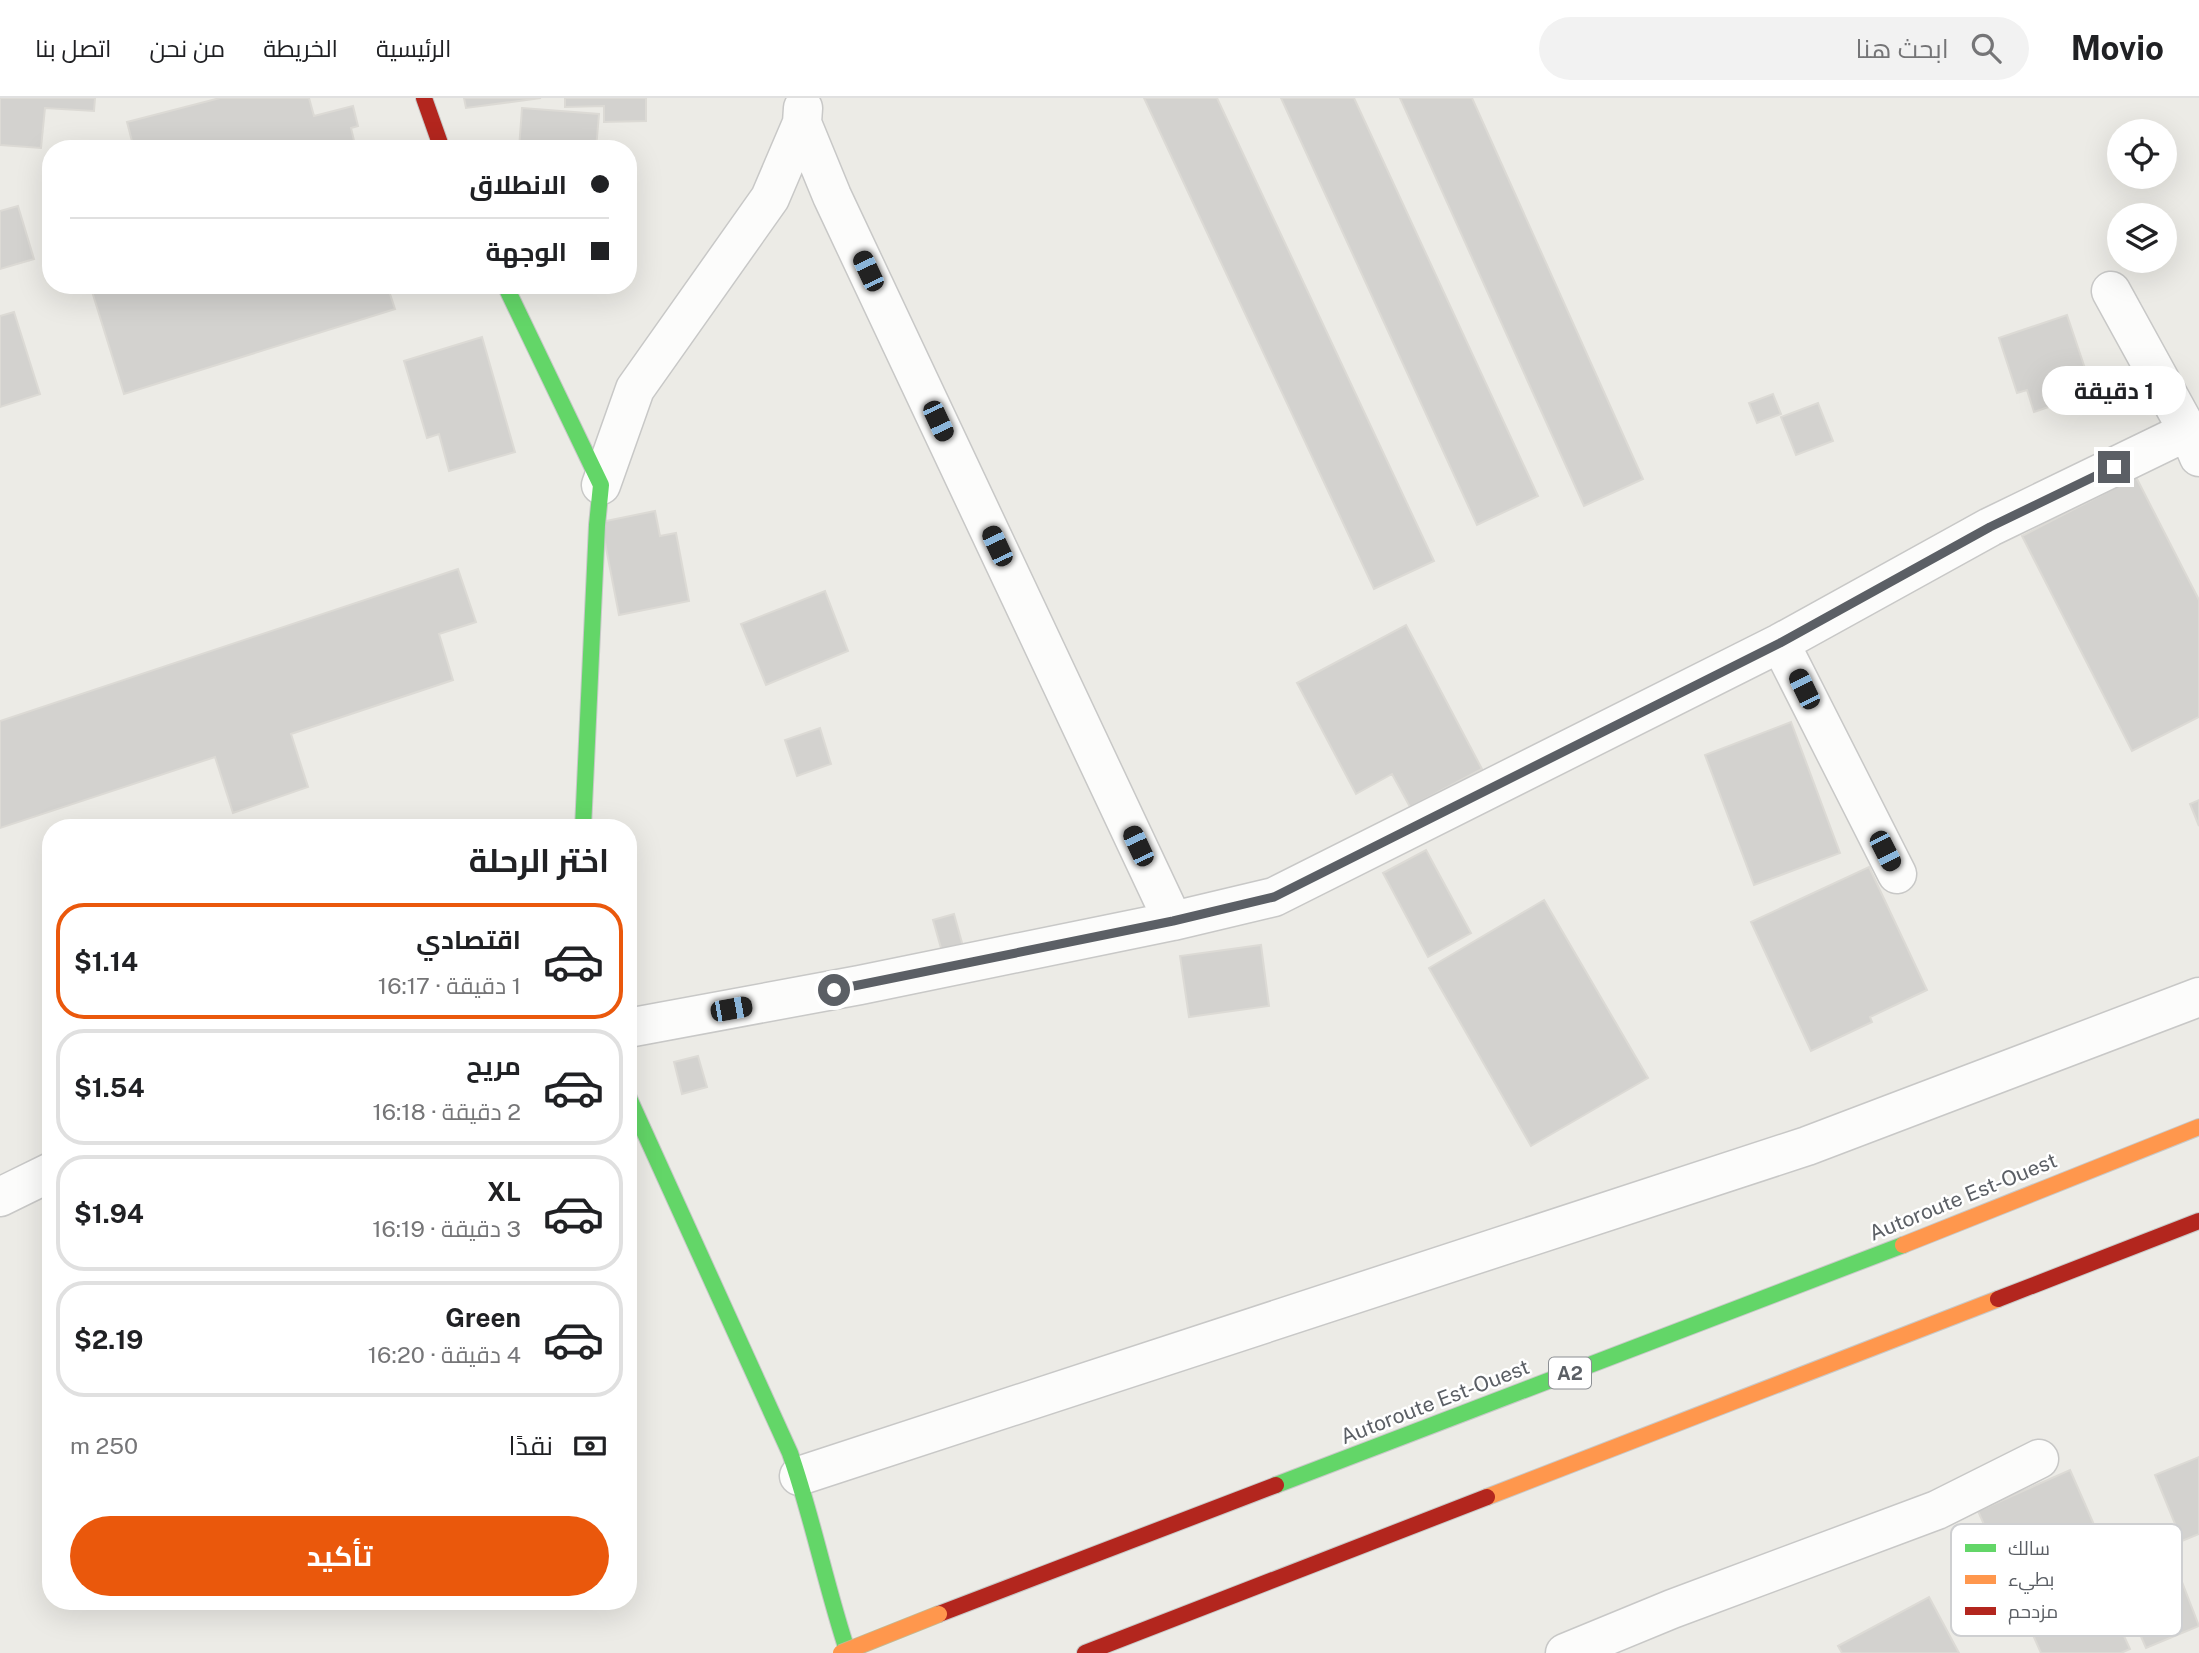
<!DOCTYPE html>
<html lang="ar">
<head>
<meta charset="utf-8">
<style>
	:root { --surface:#fff; --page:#f2f2f2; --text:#202124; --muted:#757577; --line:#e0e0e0; --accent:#ea580c }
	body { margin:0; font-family:"Public Sans",Cairo,sans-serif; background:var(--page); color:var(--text); direction:rtl; height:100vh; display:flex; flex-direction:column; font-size:26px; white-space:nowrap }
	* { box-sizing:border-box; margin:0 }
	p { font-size:23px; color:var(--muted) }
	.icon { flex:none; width:38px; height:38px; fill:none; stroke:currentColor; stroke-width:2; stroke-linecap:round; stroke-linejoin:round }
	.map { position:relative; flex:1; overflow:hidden; direction:ltr }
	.drawer { position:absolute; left:42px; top:721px; width:595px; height:791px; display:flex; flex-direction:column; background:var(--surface); border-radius:28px; box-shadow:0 7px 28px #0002; direction:rtl }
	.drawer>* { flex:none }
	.hud { position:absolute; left:42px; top:42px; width:595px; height:154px; border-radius:28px; box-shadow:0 7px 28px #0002; direction:rtl; display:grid; align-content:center; height:154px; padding:0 28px; background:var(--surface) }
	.tools { position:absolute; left:2107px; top:21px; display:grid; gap:14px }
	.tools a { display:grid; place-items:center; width:70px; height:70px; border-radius:50%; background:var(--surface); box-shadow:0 7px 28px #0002; font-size:35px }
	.end { position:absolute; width:32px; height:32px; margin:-16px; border:9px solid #5b5f65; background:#fff; box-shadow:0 0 0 4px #fff }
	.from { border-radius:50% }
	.bubble { position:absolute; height:49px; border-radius:24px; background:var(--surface); box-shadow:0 7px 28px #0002; font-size:23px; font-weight:700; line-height:49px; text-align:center; direction:rtl }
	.car { position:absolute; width:21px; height:42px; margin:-21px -10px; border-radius:9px; box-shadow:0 0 5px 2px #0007; background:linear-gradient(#222 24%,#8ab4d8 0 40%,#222 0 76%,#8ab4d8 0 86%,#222 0) }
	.hud b { display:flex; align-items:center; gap:24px; height:66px; font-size:26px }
	.hud b+b { border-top:2px solid var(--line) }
	.hud i { width:18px; height:18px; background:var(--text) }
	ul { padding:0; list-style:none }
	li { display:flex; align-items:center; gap:21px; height:116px; margin:0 14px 10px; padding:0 14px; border:4px solid var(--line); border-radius:28px }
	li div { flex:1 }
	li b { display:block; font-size:26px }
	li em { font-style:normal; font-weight:700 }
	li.active { border-color:var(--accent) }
	li>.icon { width:63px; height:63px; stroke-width:1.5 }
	h2 { padding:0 28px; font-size:32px; line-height:84px }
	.pay { display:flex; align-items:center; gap:18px; height:77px; padding:0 28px; font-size:26px }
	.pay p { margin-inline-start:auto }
	.cta { display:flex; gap:14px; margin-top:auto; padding:14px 28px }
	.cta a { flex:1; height:80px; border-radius:42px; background:var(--accent); color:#fff; font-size:28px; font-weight:700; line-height:80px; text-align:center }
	header { display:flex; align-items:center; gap:42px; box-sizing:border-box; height:98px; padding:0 35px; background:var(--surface); border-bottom:2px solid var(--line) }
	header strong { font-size:33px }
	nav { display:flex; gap:38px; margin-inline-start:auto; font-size:24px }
	.search { width:490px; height:63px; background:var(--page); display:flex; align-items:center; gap:18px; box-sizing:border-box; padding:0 24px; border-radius:38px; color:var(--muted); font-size:26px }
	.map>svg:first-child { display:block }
	.building { fill:#d3d2cf; stroke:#dcdad5; stroke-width:2 }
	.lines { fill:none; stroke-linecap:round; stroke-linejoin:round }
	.street-casing { stroke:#c8c8c7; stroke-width:41 }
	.fast-casing { stroke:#c8c9c8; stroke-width:18 }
	.slow-casing { stroke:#c8c9c8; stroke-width:18 }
	.jam-casing { stroke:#c8c9c8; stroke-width:18 }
	.street { stroke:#fcfcfb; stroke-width:38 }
	.fast { stroke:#63d668; stroke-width:16 }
	.slow { stroke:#ff974d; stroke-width:16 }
	.jam { stroke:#b3261e; stroke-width:16 }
	.slow-bridge-casing { stroke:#c4b993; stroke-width:18; stroke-linecap:butt }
	.slow-bridge { stroke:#ff974d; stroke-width:16 }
	.route { stroke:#5b5f65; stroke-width:9 }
	.labels { text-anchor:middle; stroke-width:5; stroke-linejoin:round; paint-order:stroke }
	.shield { fill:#fff; stroke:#8c8f93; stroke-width:2 }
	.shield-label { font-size:19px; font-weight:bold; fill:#5b5f65 }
	.street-label { font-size:21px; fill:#5b5f65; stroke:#fff }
	.key { fill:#fff; stroke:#cecfd1; stroke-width:2 }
	.key-label { font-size:19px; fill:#5b5f65 }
</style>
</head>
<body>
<header>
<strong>Movio</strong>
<div class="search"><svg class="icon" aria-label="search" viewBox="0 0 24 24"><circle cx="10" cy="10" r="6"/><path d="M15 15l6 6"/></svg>ابحث هنا</div>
<nav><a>الرئيسية</a><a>الخريطة</a><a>من نحن</a><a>اتصل بنا</a></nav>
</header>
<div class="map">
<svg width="2199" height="1555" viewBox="0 0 2199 1555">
	<rect width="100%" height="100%" fill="#ecebe6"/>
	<path class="building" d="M0 0H95L94 13 45 10 41 50 0 47Z
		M220 0H309L314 18 353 8 358 28 351 30 356 51H134L127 24Z
		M464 0H541L466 10Z
		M565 0H646V23L604 24V8L565 9Z
		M1144 0H1217L1434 463 1374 491Z
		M1281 0H1354L1538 398 1477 427Z
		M1400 0H1472L1643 381 1584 408Z
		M522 10 599 16 596 51H519Z
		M18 108 34 161 0 171V113Z
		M90 187H387L395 211 124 296Z
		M14 214 40 296 0 309V218Z
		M2067 217 2093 294 2034 314 2027 292 2017 295 1999 240Z
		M482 239 515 354 449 373 439 336 427 340 404 263Z
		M1773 296 1781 316 1757 325 1749 305Z
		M1818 305 1833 343 1796 357 1781 319Z
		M2136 379 2199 502V619L2132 653 2022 438Z
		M655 413 660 438 676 435 689 503 619 517 601 424Z
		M458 471 476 524 439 536 453 582 291 636 308 689 233 715 215 659 0 730V623Z
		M825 493 848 553 766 587 741 526Z
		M1406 527 1482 671 1410 709 1392 676 1356 696 1297 585Z
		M1791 624 1840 755 1754 787 1705 657Z
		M820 630 831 666 797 678 785 642Z
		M2199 702V728L2190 706Z
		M1426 752 1471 835 1428 859 1383 775Z
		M1869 769 1927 892 1870 919 1872 924 1811 953 1751 824Z
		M1544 802 1648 980 1531 1048 1429 870Z
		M954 816 964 852 943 857 933 822Z
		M1261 847 1269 908 1189 919 1180 858Z
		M698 958 707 989 682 996 674 964Z
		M2199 1359V1436L2182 1443 2155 1377Z
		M2070 1372 2128 1504 2112 1512 2130 1551 2121 1555H2041L1978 1413Z
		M2177 1471 2199 1528 2146 1550 2122 1495Z
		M1929 1499 1959 1555H1842L1838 1548Z"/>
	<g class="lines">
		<g class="street-casing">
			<path id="street" d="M802 25 832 98 1173 823
				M2111 193 2188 333 2199 359
				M601 387 635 291 770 100 802 25 803 10
				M1780 545 1897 776
				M628 930 860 887 1173 823 1274 799 1780 545 1990 429 2188 333
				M0 1099 51 1074
				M799 1378 1807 1048 2199 899
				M1565 1555 1672 1511 1937 1412 2039 1361"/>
		</g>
		<g class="fast-casing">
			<path id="fast" d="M505 187 601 387 597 427 583 730
				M628 998 790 1355C813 1421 826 1489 848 1555
				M1276 1387 1903 1147"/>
		</g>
		<g class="slow-casing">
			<path id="slow" d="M1903 1147 2199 1029
				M1487 1399 1998 1201"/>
		</g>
		<g class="jam-casing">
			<path id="jam" d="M424 0 442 51
				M1998 1201 2199 1123
				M939 1516 1276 1387
				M1085 1555 1487 1399"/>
		</g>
		<use href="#street" class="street"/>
		<use href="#fast" class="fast"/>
		<use href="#slow" class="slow"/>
		<use href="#jam" class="jam"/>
		<g class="slow-bridge-casing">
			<path id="slow-bridge" d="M841 1555 939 1516"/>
		</g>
		<use href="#slow-bridge" class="slow-bridge"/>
	</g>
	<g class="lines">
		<path class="route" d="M834 892 1173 823 1274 799 1780 545 1990 429 2114 369"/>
	</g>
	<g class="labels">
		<rect class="shield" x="1549" y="1259.5" width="42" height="31" rx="5"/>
		<g class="shield-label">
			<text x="1570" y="1282">A2</text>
		</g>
		<g class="street-label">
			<text transform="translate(1963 1099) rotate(-22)" y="7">Autoroute Est-Ouest</text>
			<text transform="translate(1435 1304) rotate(-21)" y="7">Autoroute Est-Ouest</text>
		</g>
	</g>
	<rect x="1951" y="1426" width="231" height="112" rx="10" class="key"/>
	<rect x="1965" y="1446" width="31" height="8" fill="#63d668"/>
	<rect x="1965" y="1477" width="31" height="9" fill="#ff974d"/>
	<rect x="1965" y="1509" width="31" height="8" fill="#b3261e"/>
	<g class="key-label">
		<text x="2008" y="1457">سالك</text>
		<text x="2008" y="1488">بطيء</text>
		<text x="2008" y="1520">مزدحم</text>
	</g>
</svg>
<div class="tools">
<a><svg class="icon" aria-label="locate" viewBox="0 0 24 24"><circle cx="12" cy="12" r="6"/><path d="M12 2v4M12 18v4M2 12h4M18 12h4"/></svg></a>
<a><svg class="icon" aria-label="layers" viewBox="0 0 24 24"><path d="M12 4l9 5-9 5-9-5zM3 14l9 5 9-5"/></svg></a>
</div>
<i class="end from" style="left:834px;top:892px"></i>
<i class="end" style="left:2114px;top:369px"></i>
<div class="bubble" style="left:2042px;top:268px;width:144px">1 دقيقة</div>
<i class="car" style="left:868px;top:173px;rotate:335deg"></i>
<i class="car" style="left:938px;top:323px;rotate:155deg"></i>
<i class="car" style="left:997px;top:448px;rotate:335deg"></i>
<i class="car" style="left:1804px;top:591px;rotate:334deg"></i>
<i class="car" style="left:1138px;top:748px;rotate:335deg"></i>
<i class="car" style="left:1885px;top:753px;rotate:153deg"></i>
<i class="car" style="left:731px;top:911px;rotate:80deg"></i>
<div class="hud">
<b><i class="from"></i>الانطلاق</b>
<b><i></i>الوجهة</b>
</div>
<section class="drawer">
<h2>اختر الرحلة</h2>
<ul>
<li class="active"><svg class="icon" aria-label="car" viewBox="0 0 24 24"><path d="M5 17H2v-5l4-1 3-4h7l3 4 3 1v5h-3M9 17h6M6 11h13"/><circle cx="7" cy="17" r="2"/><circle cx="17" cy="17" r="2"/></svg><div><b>اقتصادي</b><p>1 دقيقة · 16:17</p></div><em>$1.14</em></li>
<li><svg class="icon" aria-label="car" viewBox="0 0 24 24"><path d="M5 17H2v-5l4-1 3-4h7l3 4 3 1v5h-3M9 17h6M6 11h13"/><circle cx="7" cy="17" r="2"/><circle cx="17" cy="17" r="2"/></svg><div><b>مريح</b><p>2 دقيقة · 16:18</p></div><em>$1.54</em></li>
<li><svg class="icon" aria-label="car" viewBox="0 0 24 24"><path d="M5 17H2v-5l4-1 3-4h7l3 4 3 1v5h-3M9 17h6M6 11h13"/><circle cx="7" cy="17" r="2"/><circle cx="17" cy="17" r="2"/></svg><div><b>XL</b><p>3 دقيقة · 16:19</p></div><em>$1.94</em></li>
<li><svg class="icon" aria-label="car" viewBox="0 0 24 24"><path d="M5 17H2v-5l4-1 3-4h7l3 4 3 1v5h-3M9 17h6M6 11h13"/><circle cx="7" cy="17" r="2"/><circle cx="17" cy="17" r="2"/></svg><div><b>Green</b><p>4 دقيقة · 16:20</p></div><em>$2.19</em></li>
</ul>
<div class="pay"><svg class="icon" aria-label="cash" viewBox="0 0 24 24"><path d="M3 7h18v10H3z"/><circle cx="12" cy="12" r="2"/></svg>نقدًا<p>250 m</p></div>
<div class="cta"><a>تأكيد</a></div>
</section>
</div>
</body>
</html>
